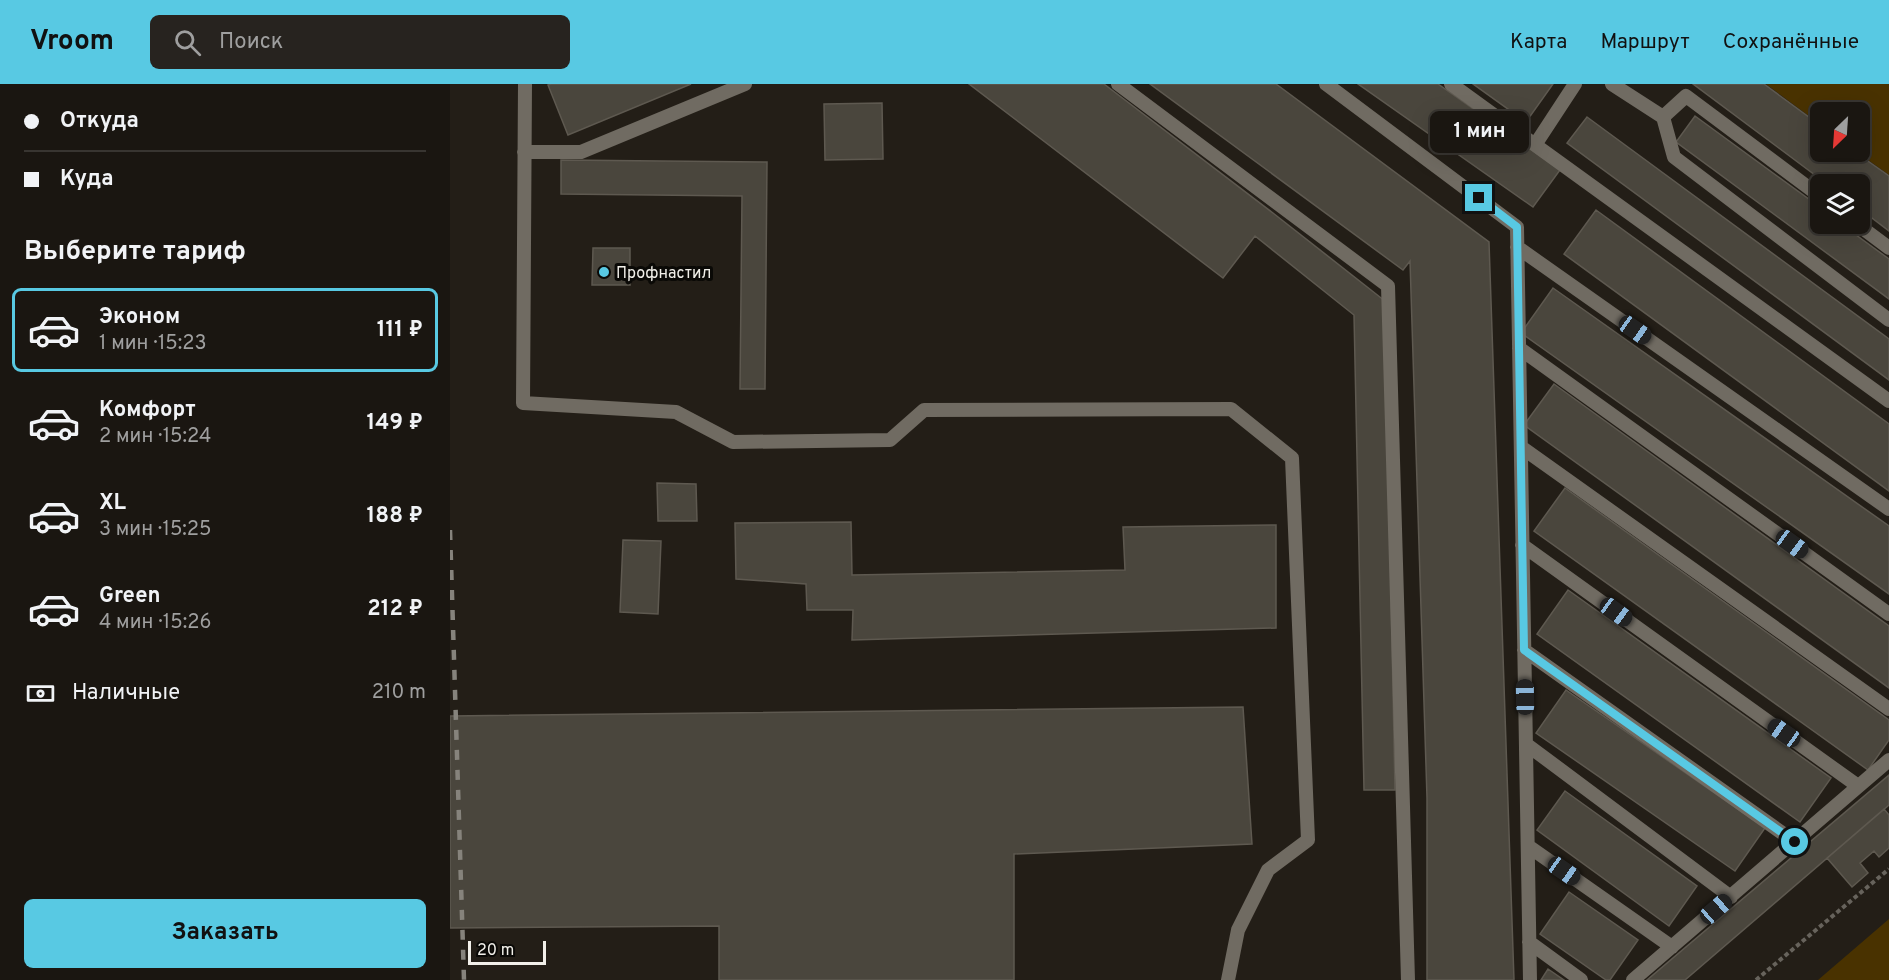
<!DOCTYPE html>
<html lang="ru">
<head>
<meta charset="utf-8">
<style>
	:root { --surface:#1a1611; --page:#27231f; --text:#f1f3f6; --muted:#9f9f9f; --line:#383531; --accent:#58c9e3 }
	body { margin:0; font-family:Overpass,sans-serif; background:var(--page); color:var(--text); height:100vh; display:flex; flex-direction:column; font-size:22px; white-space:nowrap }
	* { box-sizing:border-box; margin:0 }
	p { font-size:20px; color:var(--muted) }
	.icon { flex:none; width:33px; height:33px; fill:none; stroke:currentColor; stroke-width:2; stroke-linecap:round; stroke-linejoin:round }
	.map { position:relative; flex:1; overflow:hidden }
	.sheet { display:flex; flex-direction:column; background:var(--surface); width:450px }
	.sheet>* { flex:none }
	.top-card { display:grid; align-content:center; height:132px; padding:0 24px; background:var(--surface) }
	.needle { width:39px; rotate:205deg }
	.buttons { position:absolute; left:1360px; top:18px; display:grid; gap:12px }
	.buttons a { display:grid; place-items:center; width:60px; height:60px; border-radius:9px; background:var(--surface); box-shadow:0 6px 24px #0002,0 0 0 2px var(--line); font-size:30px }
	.scale { position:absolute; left:18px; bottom:15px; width:78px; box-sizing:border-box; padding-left:6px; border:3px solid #f1efe9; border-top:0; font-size:16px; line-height:21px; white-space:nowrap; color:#f1efe9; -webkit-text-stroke:4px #0a0906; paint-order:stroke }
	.end { position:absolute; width:27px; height:27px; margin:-14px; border:8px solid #58c9e3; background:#111; box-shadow:0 0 0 3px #111 }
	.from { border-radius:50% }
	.bubble { position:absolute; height:42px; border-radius:9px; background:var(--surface); box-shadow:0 6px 24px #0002,0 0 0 2px var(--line); font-size:20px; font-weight:700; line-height:42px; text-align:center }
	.car { position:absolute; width:18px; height:36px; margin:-18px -9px; border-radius:8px; box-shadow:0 0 4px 2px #0007; background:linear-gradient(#222 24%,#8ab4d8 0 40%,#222 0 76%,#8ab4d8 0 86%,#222 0) }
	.top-card b { display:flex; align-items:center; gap:21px; height:57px; font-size:22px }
	.top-card b+b { border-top:2px solid var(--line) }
	.top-card i { width:15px; height:15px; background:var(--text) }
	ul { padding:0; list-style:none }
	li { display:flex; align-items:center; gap:18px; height:84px; margin:0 12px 9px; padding:0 12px; border:3px solid transparent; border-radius:9px }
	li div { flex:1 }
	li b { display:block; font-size:22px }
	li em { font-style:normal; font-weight:700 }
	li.selected { border-color:var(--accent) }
	li>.icon { width:54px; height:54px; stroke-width:1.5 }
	h2 { padding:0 24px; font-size:27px; line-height:72px }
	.pay { display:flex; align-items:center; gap:15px; height:66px; padding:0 24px; font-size:22px }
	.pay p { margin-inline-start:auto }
	.primary-button { display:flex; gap:12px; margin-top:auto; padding:12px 24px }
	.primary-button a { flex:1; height:69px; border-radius:9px; background:var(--accent); color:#111; font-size:24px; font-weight:700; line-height:69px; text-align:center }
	header { display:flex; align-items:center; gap:36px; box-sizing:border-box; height:84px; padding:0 30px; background:var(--accent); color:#111 }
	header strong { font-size:28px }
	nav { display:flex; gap:33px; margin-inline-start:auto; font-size:21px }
	.search { width:420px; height:54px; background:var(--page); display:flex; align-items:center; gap:15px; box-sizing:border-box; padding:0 21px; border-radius:9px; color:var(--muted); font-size:22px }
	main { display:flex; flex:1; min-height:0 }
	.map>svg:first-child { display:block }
	.green { fill:#493200 }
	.building { fill:#4a463d; stroke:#5e5950; stroke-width:1.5 }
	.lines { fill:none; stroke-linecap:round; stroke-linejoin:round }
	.path { stroke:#67635c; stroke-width:4; stroke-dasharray:4.5 3; stroke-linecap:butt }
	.service { stroke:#706b62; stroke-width:14 }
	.rail { stroke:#86837c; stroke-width:4.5; stroke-dasharray:10 10; stroke-linecap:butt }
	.route { stroke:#58c9e3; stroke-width:8 }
	.poi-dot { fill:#58c9e3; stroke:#0a0906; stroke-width:2 }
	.labels { text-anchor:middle; stroke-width:6; stroke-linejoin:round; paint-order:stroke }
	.poi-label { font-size:16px; fill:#f1efe9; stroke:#0a0906; text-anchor:start }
</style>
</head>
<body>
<header>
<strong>Vroom</strong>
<div class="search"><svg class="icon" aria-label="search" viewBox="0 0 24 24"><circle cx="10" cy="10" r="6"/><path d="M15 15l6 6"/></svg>Поиск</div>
<nav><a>Карта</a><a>Маршрут</a><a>Сохранённые</a></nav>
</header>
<main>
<section class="sheet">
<div class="top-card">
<b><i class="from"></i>Откуда</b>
<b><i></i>Куда</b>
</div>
<h2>Выберите тариф</h2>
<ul>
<li class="selected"><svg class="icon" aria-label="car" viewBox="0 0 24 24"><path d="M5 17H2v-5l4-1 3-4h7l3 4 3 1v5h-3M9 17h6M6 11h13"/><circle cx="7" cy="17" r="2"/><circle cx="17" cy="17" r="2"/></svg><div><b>Эконом</b><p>1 мин · 15:23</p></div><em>111 ₽</em></li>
<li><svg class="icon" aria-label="car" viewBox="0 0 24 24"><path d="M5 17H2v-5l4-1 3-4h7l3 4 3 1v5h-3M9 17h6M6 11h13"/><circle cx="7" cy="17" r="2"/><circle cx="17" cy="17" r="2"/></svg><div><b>Комфорт</b><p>2 мин · 15:24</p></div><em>149 ₽</em></li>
<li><svg class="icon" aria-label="car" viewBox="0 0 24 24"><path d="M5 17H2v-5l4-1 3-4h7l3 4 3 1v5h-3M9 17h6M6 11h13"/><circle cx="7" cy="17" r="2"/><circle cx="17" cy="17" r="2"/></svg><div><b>XL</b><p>3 мин · 15:25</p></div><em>188 ₽</em></li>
<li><svg class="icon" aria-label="car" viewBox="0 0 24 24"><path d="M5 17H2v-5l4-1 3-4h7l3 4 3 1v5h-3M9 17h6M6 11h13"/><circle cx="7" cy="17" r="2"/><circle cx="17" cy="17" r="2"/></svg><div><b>Green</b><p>4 мин · 15:26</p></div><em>212 ₽</em></li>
</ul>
<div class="pay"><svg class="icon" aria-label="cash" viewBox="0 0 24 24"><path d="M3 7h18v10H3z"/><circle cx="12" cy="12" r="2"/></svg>Наличные<p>210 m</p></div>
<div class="primary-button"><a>Заказать</a></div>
</section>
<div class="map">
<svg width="1439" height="896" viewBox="0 0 1439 896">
	<rect width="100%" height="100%" fill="#231e17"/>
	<path class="green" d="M1316 0H1439V91L1407 68H1410V28H1371V41Z
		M1439 835V896H1368Z"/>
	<path class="building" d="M101 0H241L118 51 98 1Z
		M519 0H654L823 129 935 217 945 706H914L904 231 805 152 773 194Z
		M700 0H826L1039 158 1064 896H977V714L960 177 953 186Z
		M908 0H988L1110 86 1083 123Z
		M1023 0H1103L1076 38Z
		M1243 0H1314L1371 42V68H1405L1439 92V147L1410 125V100H1377Z
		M432 19 433 75 375 76 374 20Z
		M1245 32 1371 124V140H1391L1439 175V215L1226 58Z
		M1137 33 1439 255V296L1117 59Z
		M111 76 317 78 315 305H290L292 112 111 110Z
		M1146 126 1439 340V407L1114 170Z
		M143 164H180V201H142Z
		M1103 204 1439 442V510L1071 249Z
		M1104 300 1439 542V604L1074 341Z
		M207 399 246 400 247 437H208Z
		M1115 404 1439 636V656L1418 686 1084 447Z
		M401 438 402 491 675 486 673 443 826 441V544L402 556 403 526H357L356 500 286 495 285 439Z
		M173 456 211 457 208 530 170 528Z
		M1118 506 1381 694 1350 738 1087 550Z
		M1116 606 1315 744 1285 787 1086 649Z
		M793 623 802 760 564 770V896H269V842L0 844V632Z
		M1439 691V721L1235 896H1197Z
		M1115 707 1247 802 1219 842 1087 746Z
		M1434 725 1439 731V764L1429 773 1424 767 1410 779 1418 789 1402 803 1377 774Z
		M1119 808 1188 856 1160 896H1156L1090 850Z
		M1098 885 1114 896H1091Z"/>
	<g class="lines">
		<path class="path" d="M1306 896 1439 785"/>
		<path class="service" d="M75 0 73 319 226 328 283 358 440 356 474 326 781 325 842 374 858 756 818 786 788 846 778 896
			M668 0 938 202 958 896
			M876 0 1067 143 1080 896
			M1001 0 1439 317
			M1162 0 1213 33 1224 73 1439 236
			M1213 33 1236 12 1371 113
			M1085 61 1125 0
			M74 68H131L295 0
			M1407 140 1439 164
			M1067 163 1439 425
			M1069 264 1439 530
			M1071 363 1439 625
			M1072 461 1408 702
			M1074 566 1345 758
			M1076 660 1281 813
			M1078 762 1222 863
			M1079 858 1131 896
			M1183 896 1439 676"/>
		<path class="rail" d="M0 446 14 896"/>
	</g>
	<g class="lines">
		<path class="route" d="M1029 114 1067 143 1074 566 1345 758"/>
	</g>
	<circle class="poi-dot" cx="154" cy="188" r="6"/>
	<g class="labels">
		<g class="poi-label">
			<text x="166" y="194">Профнастил</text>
		</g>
	</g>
</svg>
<div class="buttons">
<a><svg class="needle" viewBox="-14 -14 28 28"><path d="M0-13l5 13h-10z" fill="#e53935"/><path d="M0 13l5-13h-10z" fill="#9f9f9f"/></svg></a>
<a><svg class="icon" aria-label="layers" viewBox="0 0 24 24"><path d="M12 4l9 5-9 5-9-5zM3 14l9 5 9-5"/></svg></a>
</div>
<div class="scale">20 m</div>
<i class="end from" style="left:1345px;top:758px"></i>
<i class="end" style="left:1029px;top:114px"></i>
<div class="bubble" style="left:980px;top:27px;width:99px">1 мин</div>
<i class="car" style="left:1185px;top:246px;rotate:125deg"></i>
<i class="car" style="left:1342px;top:460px;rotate:126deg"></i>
<i class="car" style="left:1166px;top:528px;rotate:126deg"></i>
<i class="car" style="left:1075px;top:613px;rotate:359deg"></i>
<i class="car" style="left:1334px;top:649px;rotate:305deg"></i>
<i class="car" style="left:1114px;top:787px;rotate:125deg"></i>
<i class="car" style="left:1266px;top:825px;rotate:49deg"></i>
</div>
</main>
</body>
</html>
